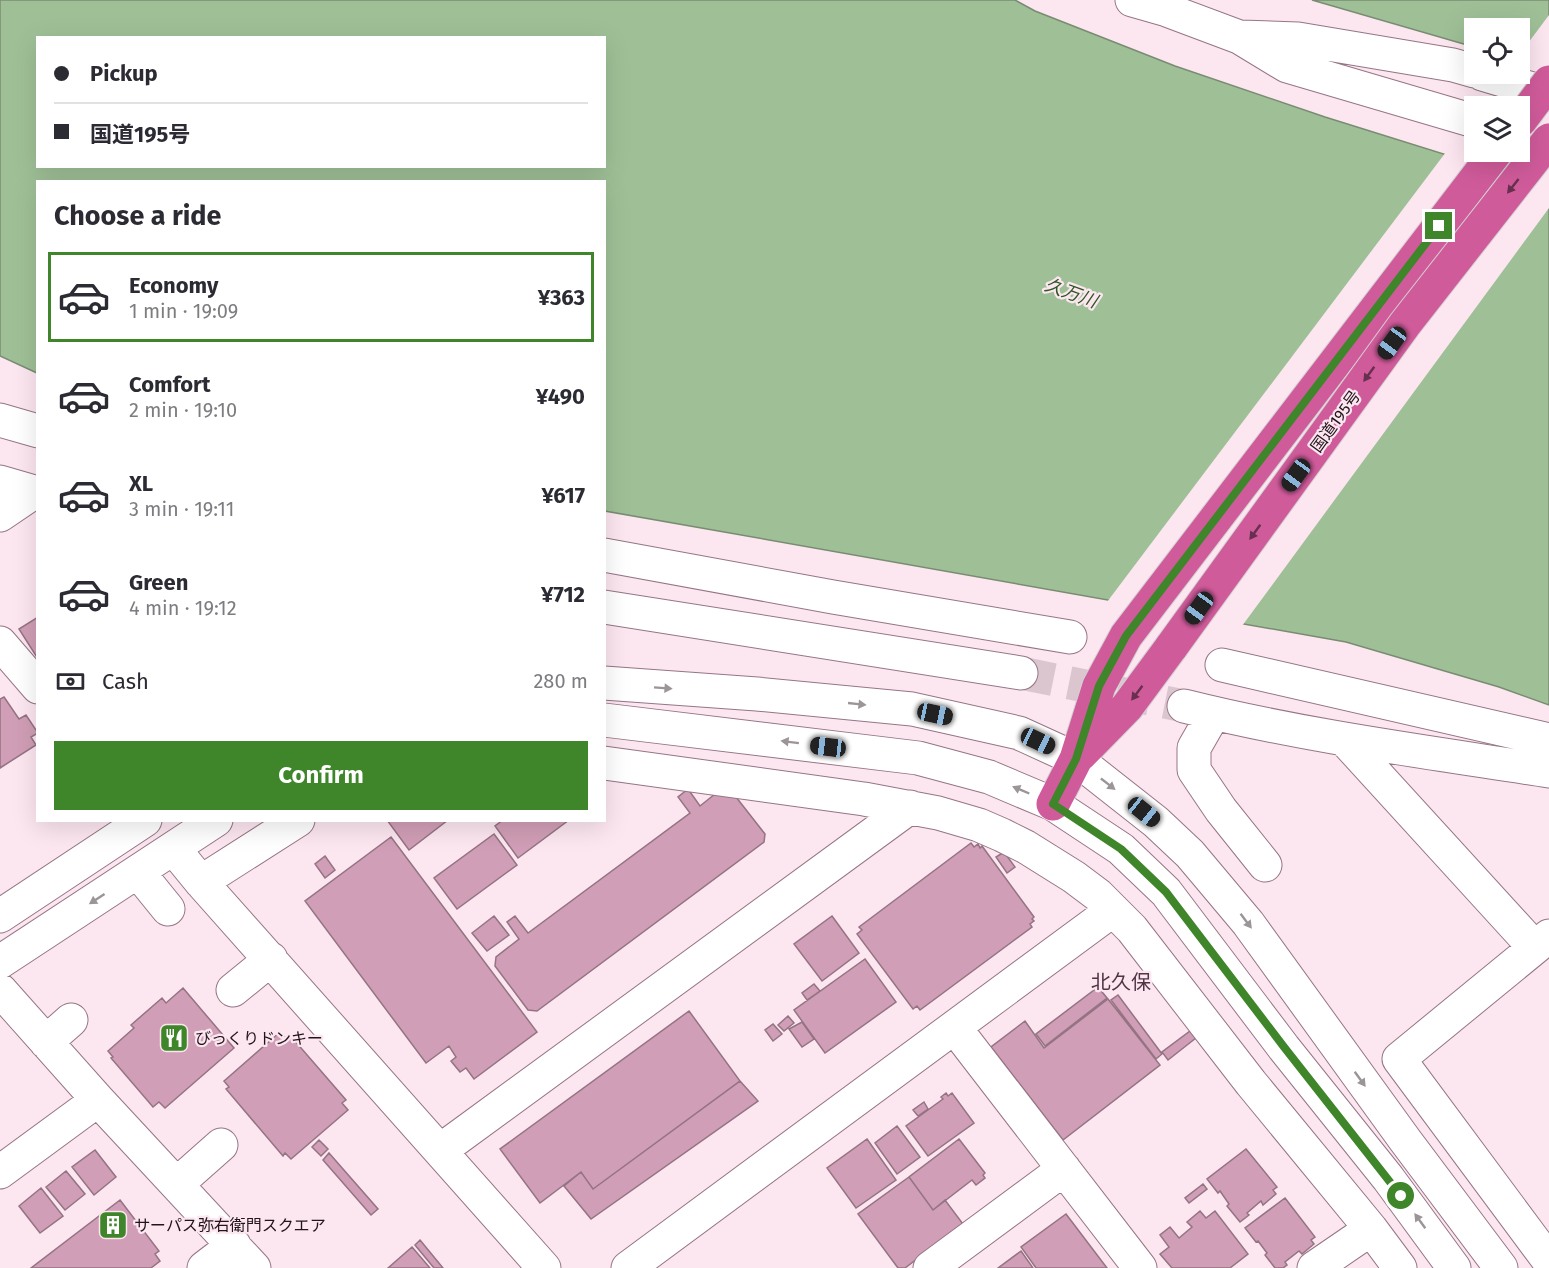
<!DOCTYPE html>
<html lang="en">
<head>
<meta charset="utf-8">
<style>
	:root { --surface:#fff; --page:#f2f2f3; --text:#2b2b33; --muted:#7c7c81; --line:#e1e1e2; --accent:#3f852a }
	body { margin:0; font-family:"Fira Sans","Noto Sans JP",sans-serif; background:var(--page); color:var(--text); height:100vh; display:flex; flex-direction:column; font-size:22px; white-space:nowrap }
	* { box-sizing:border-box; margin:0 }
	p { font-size:20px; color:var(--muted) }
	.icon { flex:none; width:33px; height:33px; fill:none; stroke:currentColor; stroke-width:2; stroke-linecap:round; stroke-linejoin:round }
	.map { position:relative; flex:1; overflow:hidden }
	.panel { position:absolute; left:36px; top:180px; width:570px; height:642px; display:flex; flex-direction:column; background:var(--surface); border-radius:0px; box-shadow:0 6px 24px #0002 }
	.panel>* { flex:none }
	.banner { position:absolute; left:36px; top:36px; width:570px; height:132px; border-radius:0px; box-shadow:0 6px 24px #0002; display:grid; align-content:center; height:132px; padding:0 18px; background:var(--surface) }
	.buttons { position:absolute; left:1464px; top:18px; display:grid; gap:12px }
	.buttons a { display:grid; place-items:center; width:66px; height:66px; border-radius:0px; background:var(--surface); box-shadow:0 6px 24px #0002; font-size:30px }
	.end { position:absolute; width:27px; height:27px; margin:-14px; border:8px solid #3f852a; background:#fff; box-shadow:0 0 0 3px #fff }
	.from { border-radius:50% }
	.car { position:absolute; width:18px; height:36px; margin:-18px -9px; border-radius:8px; box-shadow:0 0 4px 2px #0007; background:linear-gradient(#222 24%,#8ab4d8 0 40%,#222 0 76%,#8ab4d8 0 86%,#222 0) }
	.banner b { display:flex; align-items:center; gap:21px; height:57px; font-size:22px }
	.banner b+b { border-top:2px solid var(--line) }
	.banner i { width:15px; height:15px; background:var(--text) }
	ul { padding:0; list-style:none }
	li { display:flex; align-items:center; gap:18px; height:90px; margin:0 12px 9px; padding:0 6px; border:3px solid transparent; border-radius:0px }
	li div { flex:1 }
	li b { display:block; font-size:22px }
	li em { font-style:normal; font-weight:700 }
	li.active { border-color:var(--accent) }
	li>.icon { width:54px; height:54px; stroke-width:1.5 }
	h2 { padding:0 18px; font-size:27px; line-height:72px }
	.pay { display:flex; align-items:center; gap:15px; height:66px; padding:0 18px; font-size:22px }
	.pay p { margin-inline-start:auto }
	.button { display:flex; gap:12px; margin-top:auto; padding:12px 18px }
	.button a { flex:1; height:69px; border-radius:0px; background:var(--accent); color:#fff; font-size:24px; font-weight:700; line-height:69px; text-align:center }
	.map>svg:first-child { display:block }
	.water { fill:#9fc097; stroke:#798c72; stroke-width:1.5; fill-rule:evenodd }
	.pier { fill:#fce6f0 }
	.building { fill:#d09eb6; stroke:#947383; stroke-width:1.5 }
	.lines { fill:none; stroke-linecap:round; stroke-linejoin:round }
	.minor-tunnel { stroke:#dbc6d0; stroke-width:33; stroke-dasharray:33 16; stroke-linecap:butt }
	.minor-casing { stroke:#967585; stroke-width:35 }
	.highway-casing { stroke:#d3d0d1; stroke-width:35 }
	.minor { stroke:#fff; stroke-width:33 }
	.highway { stroke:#d05b9b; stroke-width:33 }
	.highway-bridge-casing { stroke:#d3d0d1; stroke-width:35; stroke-linecap:butt }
	.highway-bridge { stroke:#d05b9b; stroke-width:33 }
	.oneway { fill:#67304e }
	.oneway2 { fill:#9b9598 }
	.route { stroke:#3f852a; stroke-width:8 }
	.labels { text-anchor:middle; stroke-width:4.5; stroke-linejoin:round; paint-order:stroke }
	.street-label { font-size:16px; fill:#21141a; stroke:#fce6f0 }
	.poi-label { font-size:16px; fill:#21141a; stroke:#fce6f0; text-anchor:start }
	.water-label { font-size:18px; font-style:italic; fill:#2c5720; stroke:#fce6f0 }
	.quarter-label { font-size:20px; fill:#513543; stroke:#fce6f0 }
</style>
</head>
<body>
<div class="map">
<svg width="1549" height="1268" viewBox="0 0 1549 1268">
	<rect width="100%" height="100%" fill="#fce6f0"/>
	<path class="water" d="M0 0H1015L1035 11 1175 66 1325 117 1549 187V705L1499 687 1346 642 605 511 604 182H38L37 373 0 356ZM38 38H604V166H38Z
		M1312 0H1549V68L1520 60V28H1474V47Z"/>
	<path class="pier" d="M1549 15V71L1520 63V54Z
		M1446 152 1549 184V208L1242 626 1107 602Z"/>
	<path class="building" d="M38 617V659L19 629Z
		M4 697 19 719 26 715 38 733 31 737 36 745 0 768V699Z
		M688 789 700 806 715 794 736 797 765 834 764 842 537 1011 528 1010 495 966 496 957 519 939 507 922 515 916 528 933 690 813 678 797Z
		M387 820H448L409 850Z
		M503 820H569L518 858 495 826Z
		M494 834 517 865 457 909 434 878Z
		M391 837 537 1032 474 1079 466 1068 460 1072 451 1061 456 1057 449 1046 426 1063 305 901Z
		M971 843 974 847 978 844 980 848 982 846 1034 917 1032 919 1034 921 1030 924 1032 927 920 1010 917 1006 913 1009 857 934 862 930 859 927Z
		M1004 852 1015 867 1007 873 996 857Z
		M325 856 335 870 325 878 315 864Z
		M494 916 509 935 487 951 472 933Z
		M832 916 859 953 822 981 794 944Z
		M865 959 896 1002 825 1053 794 1010Z
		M814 984 820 991 807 1000 802 993Z
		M1098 987 1107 998 1045 1046 1036 1034Z
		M183 988 234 1048 165 1108 159 1102 153 1107 111 1058 113 1057 108 1051 134 1028 131 1025 162 998 166 1003Z
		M1118 995 1162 1054 1156 1059 1111 1000Z
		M1108 999 1160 1065 1063 1140 991 1047 1025 1021 1044 1048Z
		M689 1011 740 1081 593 1189 581 1172 540 1203 500 1149Z
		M788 1016 794 1023 784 1031 778 1025Z
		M802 1022 814 1039 802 1047 789 1029Z
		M773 1024 782 1034 773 1041 765 1030Z
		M1190 1031 1196 1038 1168 1060 1162 1052Z
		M280 1032 285 1038 289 1034 346 1100 342 1103 348 1110 291 1159 285 1153 283 1156 226 1089 229 1087 224 1081Z
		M740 1081 758 1101 591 1219 564 1186 581 1172 593 1189Z
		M946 1093 948 1096 952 1093 974 1123 928 1156 906 1126 943 1099 941 1097Z
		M924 1102 928 1109 918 1116 913 1110Z
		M897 1126 920 1157 897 1174 875 1143Z
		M867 1139 896 1180 856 1208 827 1168Z
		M959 1139 985 1173 983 1175 985 1178 976 1185 972 1180 933 1210 909 1177Z
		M319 1140 328 1149 321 1156 312 1147Z
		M1246 1149 1277 1187 1273 1190 1276 1194 1263 1205 1261 1201 1247 1213 1249 1215 1240 1222 1227 1206 1229 1204 1220 1191 1218 1193 1207 1179Z
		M95 1150 116 1177 94 1195 72 1167Z
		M329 1153 378 1209 371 1215 323 1160Z
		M66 1171 85 1194 65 1210 46 1187Z
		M909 1177 933 1210 945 1200 963 1224 905 1268H898L858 1214Z
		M1203 1184 1207 1189 1189 1203 1185 1198Z
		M41 1188 63 1216 40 1233 19 1206Z
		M1285 1198 1315 1237 1311 1240 1314 1244 1302 1254 1299 1251 1285 1262 1287 1265 1283 1268H1275L1265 1255 1267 1253 1258 1241 1256 1242 1245 1228Z
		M120 1200 159 1251 155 1254 160 1261 151 1268H31Z
		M1200 1211 1206 1218 1215 1211 1248 1254 1230 1268H1172L1160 1254 1169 1247 1160 1235 1170 1227 1179 1238 1192 1227 1187 1222Z
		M1066 1214 1107 1268H1036L1021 1247Z
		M420 1240 443 1268H434L415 1245Z
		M412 1247 430 1268H388Z
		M1021 1251 1033 1268H998Z"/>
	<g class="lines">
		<path class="minor-tunnel" d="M1021 673 1184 706"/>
		<g class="minor-casing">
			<path id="minor" d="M1132 0 1167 10 1239 37 1287 66 1474 121
				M1241 37 1298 39 1453 65 1474 71
				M1482 74 1549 94
				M0 420 38 431
				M0 482 38 493
				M0 515 34 492
				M604 555 833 597 1070 637
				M604 607 1021 673
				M0 643 38 687
				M1222 665 1549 740
				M604 683 757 694 912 709 1019 733 1076 759 1156 822 1190 854 1248 923 1405 1140 1501 1268
				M1184 706C1304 736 1427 752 1549 771
				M1214 713 1194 748V770L1221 810 1265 865
				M604 720 918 758 989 777 1053 804 1121 849 1166 892 1284 1048 1388 1178 1454 1268
				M1345 740 1534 947
				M604 763 864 799 938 813 979 825 1002 835 1026 847 1074 877 1098 895 1132 929 1251 1083 1371 1229 1400 1268
				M174 849 201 882 544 1268
				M138 872 168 909
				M201 882 298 820
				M0 916 145 820
				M1549 936 1399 1059 1549 1261
				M0 962 216 820
				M0 990 98 1100 254 1268
				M233 990 271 959
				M955 1028 1140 1268
				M46 1042 71 1020
				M441 1150 910 807
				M0 1172 98 1100
				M177 1184 221 1145
				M204 1268 234 1245
				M628 1268 1113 910
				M930 1268 1064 1169
				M1314 1268 1371 1229"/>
		</g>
		<g class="highway-casing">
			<path id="highway" d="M1080 755 1127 707 1172 646
				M1053 804 1076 759 1099 686 1126 636 1496 152"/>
		</g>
		<use href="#minor" class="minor"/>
		<use href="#highway" class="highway"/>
		<g class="highway-bridge-casing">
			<path id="highway-bridge" d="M1520 121 1549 82
				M1172 646 1405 324 1549 140"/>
		</g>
		<use href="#highway-bridge" class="highway-bridge"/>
	</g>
	<defs><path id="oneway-solid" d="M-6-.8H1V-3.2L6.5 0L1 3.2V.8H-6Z" transform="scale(1.5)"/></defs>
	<g class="oneway">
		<use href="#oneway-solid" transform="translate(1513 186) rotate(128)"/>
		<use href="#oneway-solid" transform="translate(1369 374) rotate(126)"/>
		<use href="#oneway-solid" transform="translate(1255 532) rotate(126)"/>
		<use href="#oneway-solid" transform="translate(1137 693) rotate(127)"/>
	</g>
	<g class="oneway2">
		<use href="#oneway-solid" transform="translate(663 688) rotate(4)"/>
		<use href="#oneway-solid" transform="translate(857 704) rotate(6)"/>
		<use href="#oneway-solid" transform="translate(790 742) rotate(-173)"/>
		<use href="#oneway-solid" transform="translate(1108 784) rotate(38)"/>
		<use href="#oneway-solid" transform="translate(1021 790) rotate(-157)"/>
		<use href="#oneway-solid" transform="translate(97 899) rotate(147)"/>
		<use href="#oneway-solid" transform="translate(1246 921) rotate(53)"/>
		<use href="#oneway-solid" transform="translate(1360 1079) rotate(54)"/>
		<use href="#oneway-solid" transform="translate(1420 1221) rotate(-126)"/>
	</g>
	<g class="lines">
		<path class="route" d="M1401 1196 1284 1047 1166 892 1121 849 1053 804 1076 759 1099 686 1126 636 1439 226"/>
	</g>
	<defs>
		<g id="restaurant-square" transform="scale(1.5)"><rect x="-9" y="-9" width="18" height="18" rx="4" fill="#3f852a" stroke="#fce6f0"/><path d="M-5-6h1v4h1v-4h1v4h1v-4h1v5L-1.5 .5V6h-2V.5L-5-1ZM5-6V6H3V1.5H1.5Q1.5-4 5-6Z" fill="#fff"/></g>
		<g id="building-square" transform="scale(1.5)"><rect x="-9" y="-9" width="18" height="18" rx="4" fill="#3f852a" stroke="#fce6f0"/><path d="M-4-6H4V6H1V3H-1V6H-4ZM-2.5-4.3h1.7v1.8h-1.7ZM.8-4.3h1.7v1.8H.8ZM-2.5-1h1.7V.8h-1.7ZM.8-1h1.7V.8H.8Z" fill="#fff"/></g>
	</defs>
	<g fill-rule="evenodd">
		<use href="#restaurant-square" x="174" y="1038"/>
		<use href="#building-square" x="113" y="1225"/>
	</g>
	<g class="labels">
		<g class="street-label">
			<text transform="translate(1335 421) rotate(-54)" y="6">国道195号</text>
		</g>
		<g class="poi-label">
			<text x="195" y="1044">びっくりドンキー</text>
			<text x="134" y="1231">サーパス弥右衛門スクエア</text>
		</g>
		<g class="water-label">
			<text transform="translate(1071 293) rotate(20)" y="6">久万川</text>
		</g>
		<g class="quarter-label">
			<text x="1121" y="989">北久保</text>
		</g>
	</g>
</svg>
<div class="buttons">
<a><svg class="icon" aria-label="locate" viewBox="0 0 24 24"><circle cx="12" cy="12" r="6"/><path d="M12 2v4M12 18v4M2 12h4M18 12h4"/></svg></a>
<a><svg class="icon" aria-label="layers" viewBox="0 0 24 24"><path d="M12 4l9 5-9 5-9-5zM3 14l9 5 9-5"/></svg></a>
</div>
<i class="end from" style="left:1401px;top:1196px"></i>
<i class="end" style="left:1439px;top:226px"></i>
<i class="car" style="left:1392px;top:343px;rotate:216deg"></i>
<i class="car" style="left:1296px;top:475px;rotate:216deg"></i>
<i class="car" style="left:1199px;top:608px;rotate:216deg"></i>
<i class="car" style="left:935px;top:714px;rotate:102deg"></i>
<i class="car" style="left:1038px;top:741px;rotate:115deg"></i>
<i class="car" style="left:828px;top:747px;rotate:277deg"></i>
<i class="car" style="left:1144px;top:812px;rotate:129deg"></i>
<div class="banner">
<b><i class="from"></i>Pickup</b>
<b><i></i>国道195号</b>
</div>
<section class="panel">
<h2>Choose a ride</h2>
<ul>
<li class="active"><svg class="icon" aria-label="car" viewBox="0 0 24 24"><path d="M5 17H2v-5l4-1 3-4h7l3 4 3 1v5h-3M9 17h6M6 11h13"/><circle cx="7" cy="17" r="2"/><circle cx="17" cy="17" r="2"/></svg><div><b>Economy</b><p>1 min · 19:09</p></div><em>¥363</em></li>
<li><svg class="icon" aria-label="car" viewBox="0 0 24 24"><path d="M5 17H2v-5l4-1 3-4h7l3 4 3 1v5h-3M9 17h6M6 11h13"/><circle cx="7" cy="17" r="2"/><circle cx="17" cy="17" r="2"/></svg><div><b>Comfort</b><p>2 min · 19:10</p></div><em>¥490</em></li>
<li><svg class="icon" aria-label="car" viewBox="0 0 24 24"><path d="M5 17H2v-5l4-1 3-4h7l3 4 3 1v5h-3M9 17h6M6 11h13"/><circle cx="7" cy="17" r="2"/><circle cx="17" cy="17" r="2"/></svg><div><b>XL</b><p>3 min · 19:11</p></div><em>¥617</em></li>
<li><svg class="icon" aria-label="car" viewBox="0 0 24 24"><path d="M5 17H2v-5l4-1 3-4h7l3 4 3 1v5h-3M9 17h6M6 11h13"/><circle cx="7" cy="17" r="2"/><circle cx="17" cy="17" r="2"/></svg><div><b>Green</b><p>4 min · 19:12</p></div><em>¥712</em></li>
</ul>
<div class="pay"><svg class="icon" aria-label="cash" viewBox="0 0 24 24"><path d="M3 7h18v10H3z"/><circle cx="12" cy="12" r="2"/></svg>Cash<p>280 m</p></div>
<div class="button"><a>Confirm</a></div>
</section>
</div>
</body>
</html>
